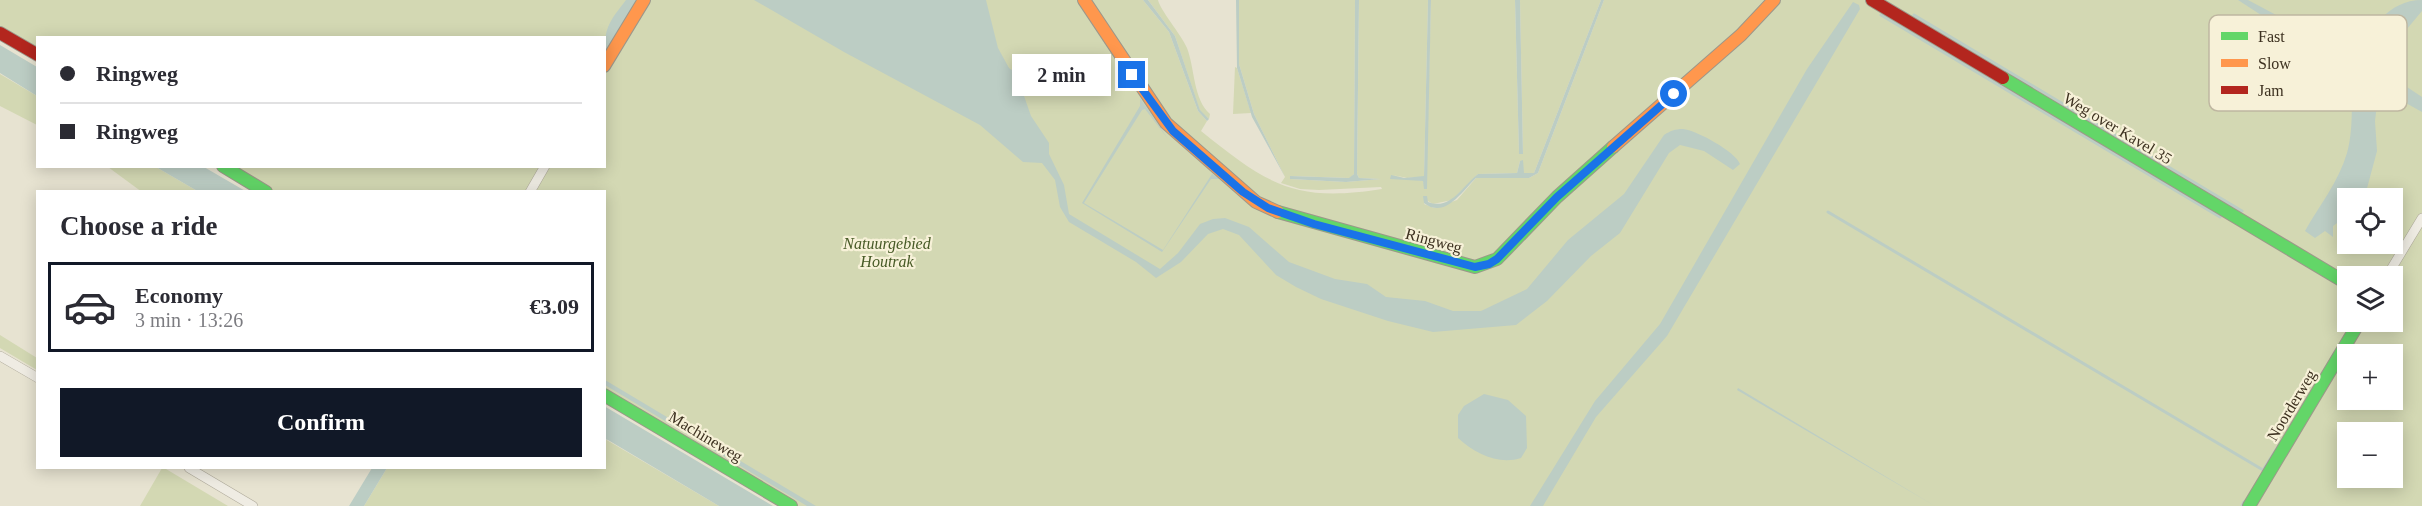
<!DOCTYPE html>
<html lang="en">
<head>
<meta charset="utf-8">
<style>
	:root { --surface:#fff; --page:#f2f2f3; --text:#2b2b33; --muted:#7c7c81; --line:#e1e1e2; --accent:#111827 }
	body { margin:0; font-family:"Times New Roman",serif; background:var(--page); color:var(--text); height:100vh; display:flex; flex-direction:column; font-size:22px; white-space:nowrap }
	* { box-sizing:border-box; margin:0 }
	p { font-size:20px; color:var(--muted) }
	.icon { flex:none; width:33px; height:33px; fill:none; stroke:currentColor; stroke-width:2; stroke-linecap:round; stroke-linejoin:round }
	.map { position:relative; flex:1; overflow:hidden }
	.side { position:absolute; left:36px; top:190px; width:570px; height:279px; display:flex; flex-direction:column; background:var(--surface); border-radius:0px; box-shadow:0 3px 15px #0003 }
	.side>* { flex:none }
	.hud { position:absolute; left:36px; top:36px; width:570px; height:132px; border-radius:0px; box-shadow:0 3px 15px #0003; display:grid; align-content:center; height:132px; padding:0 24px; background:var(--surface) }
	.fabs { position:absolute; left:2337px; top:188px; display:grid; gap:12px }
	.fabs a { display:grid; place-items:center; width:66px; height:66px; border-radius:0px; background:var(--surface); box-shadow:0 3px 15px #0003; font-size:30px }
	.end { position:absolute; width:27px; height:27px; margin:-14px; border:8px solid #1a73e8; background:#fff; box-shadow:0 0 0 3px #fff }
	.from { border-radius:50% }
	.bubble { position:absolute; height:42px; border-radius:0px; background:var(--surface); box-shadow:0 3px 15px #0003; font-size:20px; font-weight:600; line-height:42px; text-align:center }
	.hud b { display:flex; align-items:center; gap:21px; height:57px; font-size:22px }
	.hud b+b { border-top:2px solid var(--line) }
	.hud i { width:15px; height:15px; background:var(--text) }
	ul { padding:0; list-style:none }
	li { display:flex; align-items:center; gap:18px; height:90px; margin:0 12px 9px; padding:0 12px; border:3px solid transparent; border-radius:0px }
	li div { flex:1 }
	li b { display:block; font-size:22px }
	li em { font-style:normal; font-weight:600 }
	li.current { border-color:var(--accent) }
	li>.icon { width:54px; height:54px; stroke-width:1.5 }
	h2 { padding:0 24px; font-size:27px; line-height:72px }
	.primary-button { display:flex; gap:12px; margin-top:auto; padding:12px 24px }
	.primary-button a { flex:1; height:69px; border-radius:0px; background:var(--accent); color:#fff; font-size:24px; font-weight:600; line-height:69px; text-align:center }
	.map>svg:first-child { display:block }
	.green { fill:#d3d8b3; fill-rule:evenodd }
	.water { fill:#bccdc4 }
	.lines { fill:none; stroke-linecap:round; stroke-linejoin:round }
	.stream { stroke:#bccdc4; stroke-width:3 }
	.street-casing { stroke:#ada899; stroke-width:10 }
	.fast-casing { stroke:#9c978a; stroke-width:14 }
	.slow-casing { stroke:#9c978a; stroke-width:14 }
	.jam-casing { stroke:#9c978a; stroke-width:14 }
	.street { stroke:#efece3; stroke-width:9 }
	.fast { stroke:#63d668; stroke-width:12 }
	.slow { stroke:#ff974d; stroke-width:12 }
	.jam { stroke:#b3261e; stroke-width:12 }
	.route { stroke:#1a73e8; stroke-width:8 }
	.labels { text-anchor:middle; stroke-width:4.5; stroke-linejoin:round; paint-order:stroke }
	.street-label { font-size:16px; fill:#3d3120; stroke:#f7f1d8 }
	.park-label { font-size:16px; font-style:italic; fill:#475a26; stroke:#f7f1d8 }
	.key { fill:#f7f1d8; stroke:#bfb7a1; stroke-width:1.5 }
	.key-label { font-size:16px; fill:#3d3120 }
</style>
</head>
<body>
<div class="map">
<svg width="2422" height="506" viewBox="0 0 2422 506">
	<rect width="100%" height="100%" fill="#e7e3d1"/>
	<path class="green" d="M0 0H641L605 61 604 38H38L37 51 0 29Z
		M647 0H1143L1169 32 1198 111 1207 121 1201 131C1267 184 1294 203 1382 189L1381 187 1319 190 1300 189 1281 183 1285 177 1254 114 1239 64V0H1355L1354 174 1350 178 1291 176 1290 179 1346 182 1381 179 1359 178 1357 174 1359 0H1428L1424 177 1404 178 1392 175 1423 181 1426 189 1431 0H1515L1519 153 1523 154 1520 0H1601L1534 173H1523V161H1520L1517 173 1478 174 1452 200 1433 204 1426 200 1424 204 1434 208 1457 200 1476 178H1529L1538 173 1604 0H2422V506H798L605 391 604 192H532L548 167 604 166 605 71ZM2348 198H2392V243H2348ZM2348 276H2392V321H2348ZM2348 354H2392V399H2348ZM2348 432H2392V477H2348Z
		M1148 0H1158C1160 10 1181 34 1187 48 1195 69 1193 99 1210 114L1209 119 1200 111 1175 36Z
		M1235 67 1237 68 1251 113 1233 114Z
		M0 74 37 96V125L0 106Z
		M108 167H156L199 192H142Z
		M230 167H541L526 192H273Z
		M0 335 37 358V370L0 348Z
		M605 439 719 506H364L387 468H604Z
		M162 468 166 469 228 506H140Z"/>
	<path class="water" d="M626 0H636L605 54C604 28 609 22 626 0Z
		M754 0H986L998 48 1009 68 1016 73 1031 116 1049 143V154L1064 185 1069 214 1160 269 1178 253 1200 224 1213 219 1225 218 1249 227 1289 262 1335 279 1367 284 1386 297 1425 301 1453 311H1481L1527 289 1568 240 1624 194 1664 135C1670 131 1675 129 1683 129 1696 130 1736 152 1740 164L1733 170 1704 151 1680 145 1669 153 1620 233 1591 256 1547 301 1516 325 1433 332 1388 321 1321 299 1296 287 1276 275 1239 235 1223 229 1208 234 1181 262 1156 278 1136 262 1069 222 1060 207 1055 180 1042 163 1023 162 980 125 844 52Z
		M1143 0H1148L1175 36 1200 110 1209 119 1207 121 1198 111 1169 32Z
		M1236 0H1239V64L1254 114 1285 177 1252 117 1237 68Z
		M1355 0H1359L1357 174 1359 178 1381 179 1346 182 1290 179V176L1349 178 1354 174Z
		M1428 0H1431L1427 189H1424L1423 181 1390 179 1391 175 1404 178 1424 176Z
		M1515 0H1520L1523 154H1519Z
		M1601 0H1604L1538 173 1529 178H1476C1463 190 1445 220 1424 203L1423 196H1427L1428 202C1451 211 1463 185 1478 174L1517 173 1520 161 1523 160 1524 173H1534Z
		M2238 0H2248L2357 58C2369 30 2388 0 2422 0V11L2396 42 2383 71 2422 97V112L2379 88 2375 121 2377 151 2366 192 2362 198H2348L2347 216 2333 226V237L2325 231 2315 238 2305 231C2319 206 2339 181 2347 153 2354 128 2351 100 2352 74Z
		M1853 2 1859 5 1860 9 1667 336 1596 417 1543 506H1530L1595 401 1660 324 1807 69Z
		M0 45 37 67V96L0 73Z
		M1140 98 1168 139 1145 109 1142 110 1084 203 1163 250 1212 174 1220 179H1211L1162 252 1082 203 1140 106Z
		M156 167H204L247 192H199Z
		M605 380 816 506H807L605 385Z
		M1738 388 1743 391 1935 506 1737 390Z
		M1484 394 1508 400 1526 416 1527 448 1521 458C1499 465 1475 454 1458 438V415L1464 406Z
		M604 406 773 506H719L608 440 605 439Z
		M372 468H387L364 506H349Z"/>
	<g class="lines">
		<path class="stream" d="M1881 15 2220 217
			M1914 15 2242 211
			M1828 212 2263 470 2281 442
			M2242 506 2244 502"/>
		<g class="street-casing">
			<path id="street" d="M530 192 545 166
				M2387 276 2422 218
				M0 356 38 378
				M189 468 253 506"/>
		</g>
		<g class="fast-casing">
			<path id="fast" d="M2003 78 2348 284
				M223 166 266 192
				M1278 212 1475 267 1497 259 1557 197 1613 147
				M604 395 791 506
				M2249 506 2360 321"/>
		</g>
		<g class="slow-casing">
			<path id="slow" d="M1084 0 1166 123 1256 202 1278 212
				M604 66 644 0
				M1613 147 1741 35 1774 0"/>
		</g>
		<g class="jam-casing">
			<path id="jam" d="M1872 0 2003 78
				M0 33 38 55"/>
		</g>
		<use href="#street" class="street"/>
		<use href="#fast" class="fast"/>
		<use href="#slow" class="slow"/>
		<use href="#jam" class="jam"/>
	</g>
	<g class="lines">
		<path class="route" d="M1132 75 1173 131 1243 192 1268 208 1314 224 1475 267 1489 264 1497 259 1557 197 1674 94"/>
	</g>
	<g class="labels">
		<g class="street-label">
			<text transform="translate(2118 128) rotate(31)" y="6">Weg over Kavel 35</text>
			<text transform="translate(1434 240) rotate(15)" y="6">Ringweg</text>
			<text transform="translate(2291 405) rotate(-59)" y="6">Noorderweg</text>
			<text transform="translate(706 436) rotate(31)" y="6">Machineweg</text>
		</g>
		<g class="park-label">
			<text x="887" y="249">Natuurgebied<tspan x="887" dy="18">Houtrak</tspan></text>
		</g>
	</g>
	<rect x="2209" y="15" width="198" height="96" rx="9" class="key"/>
	<rect x="2221" y="32" width="27" height="8" fill="#63d668"/>
	<rect x="2221" y="59" width="27" height="8" fill="#ff974d"/>
	<rect x="2221" y="86" width="27" height="8" fill="#b3261e"/>
	<g class="key-label">
		<text x="2258" y="42">Fast</text>
		<text x="2258" y="69">Slow</text>
		<text x="2258" y="96">Jam</text>
	</g>
</svg>
<div class="fabs">
<a><svg class="icon" aria-label="locate" viewBox="0 0 24 24"><circle cx="12" cy="12" r="6"/><path d="M12 2v4M12 18v4M2 12h4M18 12h4"/></svg></a>
<a><svg class="icon" aria-label="layers" viewBox="0 0 24 24"><path d="M12 4l9 5-9 5-9-5zM3 14l9 5 9-5"/></svg></a>
<a>+</a>
<a>−</a>
</div>
<i class="end from" style="left:1674px;top:94px"></i>
<i class="end" style="left:1132px;top:75px"></i>
<div class="bubble" style="left:1012px;top:54px;width:99px">2 min</div>
<div class="hud">
<b><i class="from"></i>Ringweg</b>
<b><i></i>Ringweg</b>
</div>
<section class="side">
<h2>Choose a ride</h2>
<ul>
<li class="current"><svg class="icon" aria-label="car" viewBox="0 0 24 24"><path d="M5 17H2v-5l4-1 3-4h7l3 4 3 1v5h-3M9 17h6M6 11h13"/><circle cx="7" cy="17" r="2"/><circle cx="17" cy="17" r="2"/></svg><div><b>Economy</b><p>3 min · 13:26</p></div><em>€3.09</em></li>
</ul>
<div class="primary-button"><a>Confirm</a></div>
</section>
</div>
</body>
</html>
